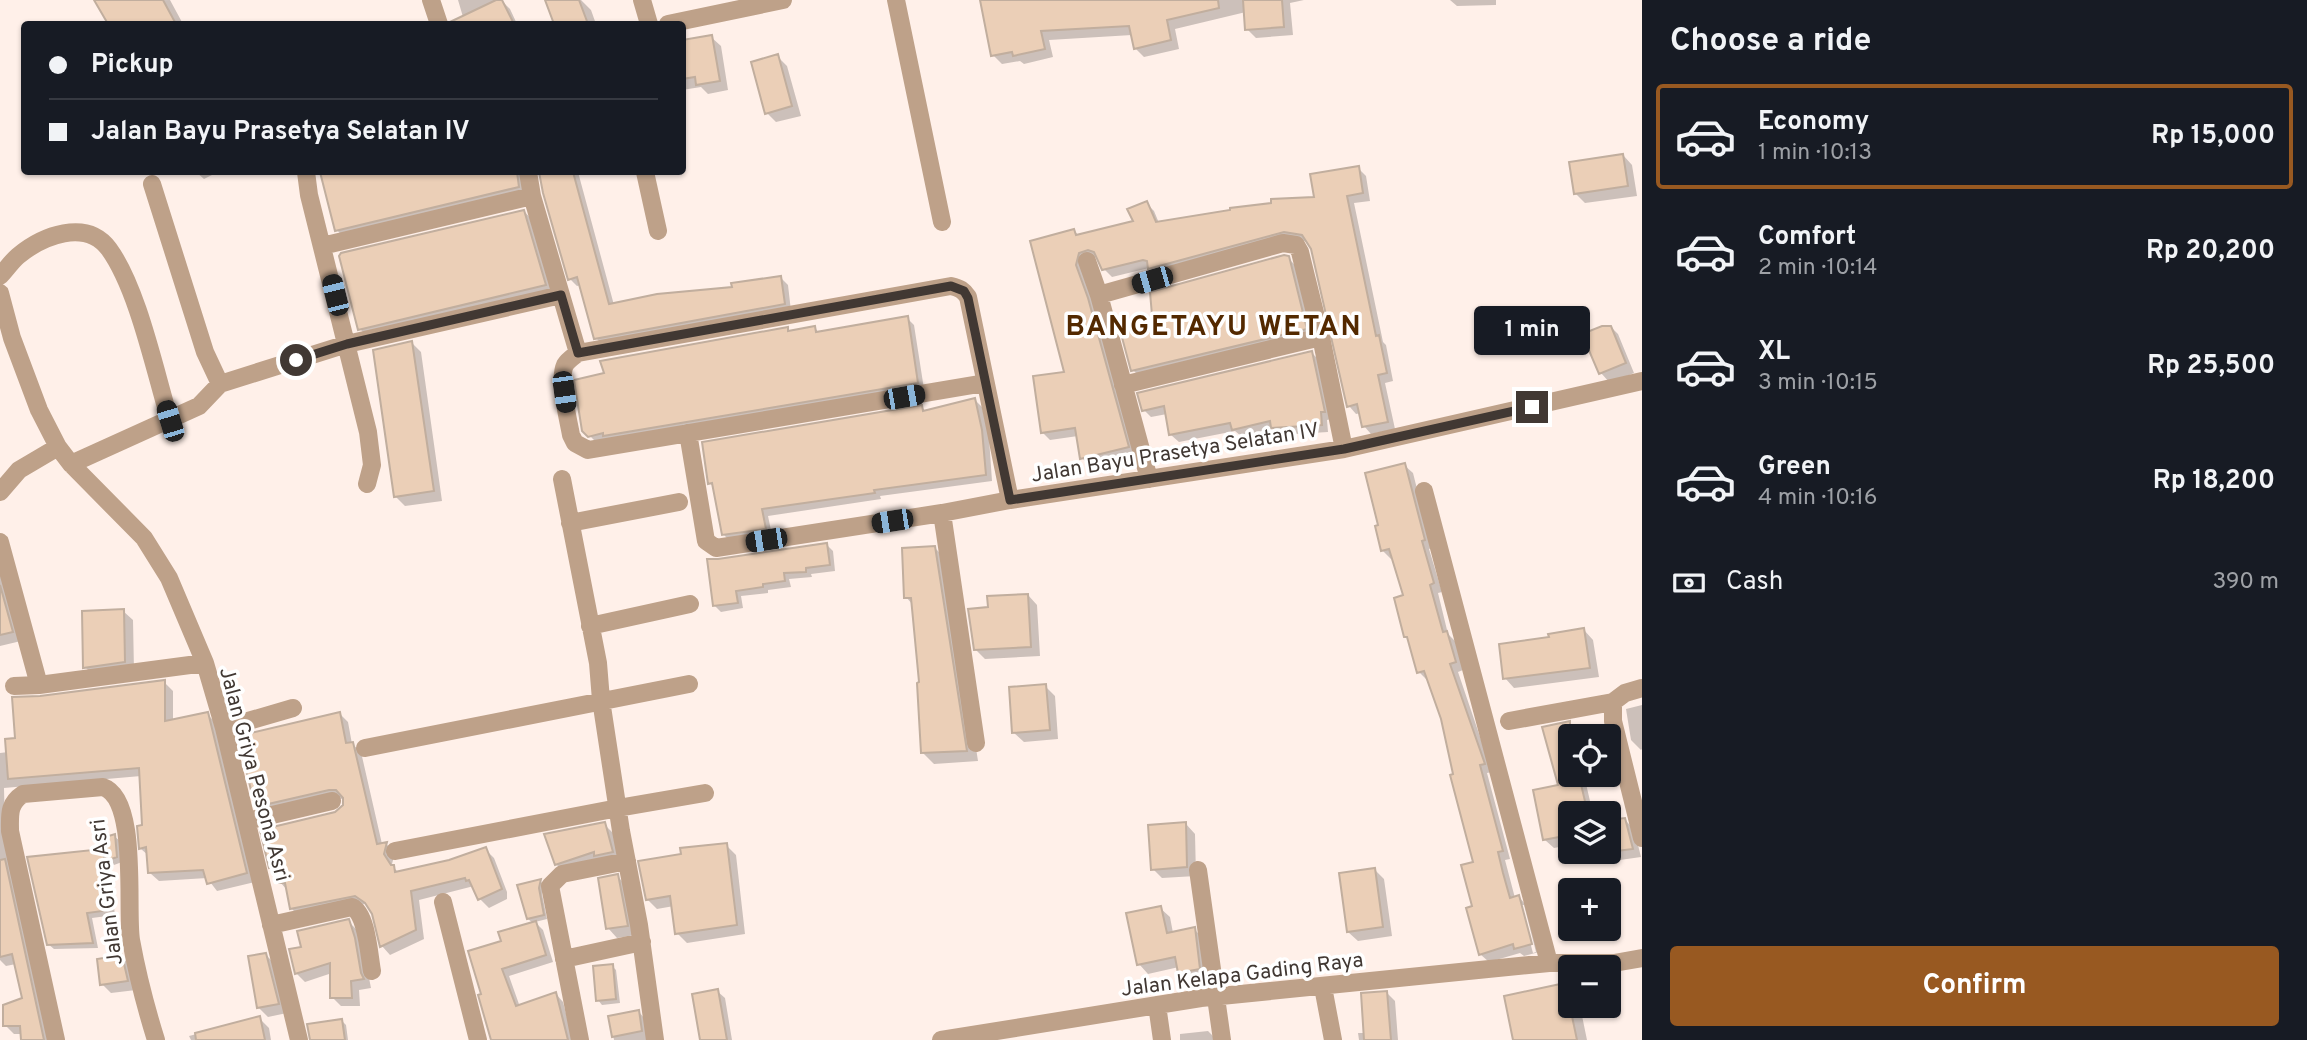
<!DOCTYPE html>
<html lang="en">
<head>
<meta charset="utf-8">
<style>
	:root { --surface:#171b24; --page:#20242c; --text:#f1f3f6; --muted:#9ea1a6; --line:#363941; --accent:#985921 }
	body { margin:0; font-family:Overpass,sans-serif; background:var(--page); color:var(--text); height:100vh; display:flex; flex-direction:column; font-size:26px; white-space:nowrap }
	* { box-sizing:border-box; margin:0 }
	p { font-size:23px; color:var(--muted) }
	.icon { flex:none; width:38px; height:38px; fill:none; stroke:currentColor; stroke-width:2; stroke-linecap:round; stroke-linejoin:round }
	.map { position:relative; flex:1; overflow:hidden }
	.drawer { display:flex; flex-direction:column; background:var(--surface); width:665px }
	.drawer>* { flex:none }
	.top-card { position:absolute; left:21px; top:21px; width:665px; height:154px; border-radius:7px; box-shadow:0 2px 5px #0004; display:grid; align-content:center; height:154px; padding:0 28px; background:var(--surface) }
	.controls { position:absolute; left:1558px; top:724px; display:grid; gap:14px }
	.controls a { display:grid; place-items:center; width:63px; height:63px; border-radius:7px; background:var(--surface); box-shadow:0 2px 5px #0004; font-size:35px }
	.end { position:absolute; width:32px; height:32px; margin:-16px; border:9px solid #413833; background:#fff; box-shadow:0 0 0 4px #fff }
	.from { border-radius:50% }
	.bubble { position:absolute; height:49px; border-radius:7px; background:var(--surface); box-shadow:0 2px 5px #0004; font-size:23px; font-weight:700; line-height:49px; text-align:center }
	.car { position:absolute; width:21px; height:42px; margin:-21px -10px; border-radius:9px; box-shadow:0 0 5px 2px #0007; background:linear-gradient(#222 24%,#8ab4d8 0 40%,#222 0 76%,#8ab4d8 0 86%,#222 0) }
	.top-card b { display:flex; align-items:center; gap:24px; height:66px; font-size:26px }
	.top-card b+b { border-top:2px solid var(--line) }
	.top-card i { width:18px; height:18px; background:var(--text) }
	ul { padding:0; list-style:none }
	li { display:flex; align-items:center; gap:21px; height:105px; margin:0 14px 10px; padding:0 14px; border:4px solid transparent; border-radius:7px }
	li div { flex:1 }
	li b { display:block; font-size:26px }
	li em { font-style:normal; font-weight:700 }
	li.selected { border-color:var(--accent) }
	li>.icon { width:63px; height:63px; stroke-width:1.5 }
	h2 { padding:0 28px; font-size:32px; line-height:84px }
	.pay { display:flex; align-items:center; gap:18px; height:77px; padding:0 28px; font-size:26px }
	.pay p { margin-inline-start:auto }
	.action { display:flex; gap:14px; margin-top:auto; padding:14px 28px }
	.action a { flex:1; height:80px; border-radius:7px; background:var(--accent); color:#fff; font-size:28px; font-weight:700; line-height:80px; text-align:center }
	main { display:flex; flex:1; min-height:0 }
	.map>svg:first-child { display:block }
	.shadow { fill:#0003; fill-rule:evenodd }
	.building { fill:#ebcfb7; stroke:#c1ae9e; stroke-width:2 }
	.lines { fill:none; stroke-linecap:round; stroke-linejoin:round }
	.street { stroke:#bea189; stroke-width:18 }
	.route { stroke:#413833; stroke-width:9 }
	.labels { text-anchor:middle; stroke-width:7; stroke-linejoin:round; paint-order:stroke }
	.street-label { font-size:21px; fill:#413833; stroke:#fff }
	.district-label { font-size:28px; font-weight:bold; letter-spacing:2px; fill:#532900; stroke:#fff }
</style>
</head>
<body>
<main>
<div class="map">
<svg width="1642" height="1040" viewBox="0 0 1642 1040">
	<rect width="100%" height="100%" fill="#fff0e9"/>
	<path class="shadow" d="M170 0 183 24H110L97 1Z
		M458 0H501L510 9 517 24H455L454 22 463 17Z
		M562 0H581L591 10 596 24H556L549 5Z
		M982 0H1304L1290 3 1293 35 1256 38 1247 29 1246 12 1175 29 1179 49 1144 57 1135 48 1132 35 1049 40 1053 57 1024 64 1020 61 1002 64 993 55Z
		M1450 0H1496V5L1457 6Z
		M711 37 721 46 728 90 708 94 701 87 682 90V42Z
		M777 56 787 66 801 116 776 122 767 113Z
		M1623 155 1632 165 1637 196 1585 203 1575 193Z
		M1358 168 1366 176 1370 201 1354 203 1383 342 1386 345 1393 381 1385 383 1395 429 1371 434 1364 426 1361 413 1356 414 1349 406 1313 248 1308 242 1294 239 1157 276 1149 268 1112 277 1104 269 1099 258 1092 257 1095 308 1135 455 1090 466 1082 458 1078 436 1050 440 1042 432 1066 374 1074 231 1079 236 1135 222 1146 203 1154 211 1159 223 1316 199Z
		M196 172H218L204 179Z
		M322 172H528L526 194 344 238 337 230Z
		M541 172H578L614 305 734 289 780 277 788 285 791 311 603 345 596 338 581 285 577 286 570 279 545 193Z
		M524 211 533 221 555 295 369 338 360 329Z
		M1288 258 1295 265 1313 335 1140 377 1133 370 1155 328Z
		M907 318 914 325 924 389 596 442 584 430 787 329 791 332 814 327 820 334Z
		M1609 325 1618 334 1634 373 1610 383 1601 373 1585 335Z
		M412 343 421 352 442 501 405 506 396 497Z
		M1312 353 1319 360 1331 419 1327 420 1328 432 1280 435 1274 429 1241 436 1235 431 1179 442 1171 435 1167 414 1151 417 1144 410Z
		M975 400 982 407 989 438 992 481 880 496 881 499 768 516 772 535 731 542 724 535 714 487 710 483 922 407 926 412Z
		M1404 465 1413 473 1432 548 1429 549 1442 592 1438 593 1448 634 1455 641 1463 670 1458 672 1492 772 1487 773 1510 859 1505 860 1515 898 1519 897 1527 906 1539 952 1524 956 1520 953 1489 962 1480 954 1474 907 1475 863 1443 719 1429 680H1427L1419 672 1410 641 1406 636 1405 596 1394 558 1391 559 1382 550 1380 526ZM1520 905H1524L1536 952 1533 953Z
		M827 545 833 551 835 571 811 574 812 577 789 579 791 587 768 590V593L741 596 743 608 721 612 714 605 718 561Z
		M935 548 947 560 978 761 934 764 923 753 921 684 913 605 906 597Z
		M0 564 21 641 0 646Z
		M1028 595 1037 605 1040 656 985 659 975 649 990 609Z
		M123 611 133 620 134 671 94 676 85 667Z
		M1584 630 1593 640 1599 677 1514 688 1505 678 1551 639Z
		M164 682 173 691V721L207 714 216 723 255 882 217 891 207 878 159 881 150 873 149 856 141 849 139 828 144 826 141 776 4 788 5 831 50 1040H23V1034H14L5 1025 24 999 16 964 6 966 0 960V753L8 752 17 739 41 698Z
		M1045 686 1055 696 1058 739 1024 742 1014 733Z
		M1642 705V749L1641 750 1631 740 1626 709Z
		M339 713 348 722 352 744 361 752 382 844H386L395 852 392 864 394 868 399 873 450 862 485 849 494 858 507 892V899L489 908 480 899 474 886 419 900 424 939 390 955 382 946 373 913 365 904 300 917 291 908 288 891 280 882V876L271 867 336 813 344 806 345 798 265 815 256 807Z
		M1568 723 1579 737H1570V775H1584L1593 814H1570V845L1554 848 1545 840 1561 786Z
		M1625 820 1634 829 1641 857 1599 863 1590 852H1608V822Z
		M604 824 614 834 622 861 566 874 556 864Z
		M1186 824 1195 834 1196 876 1162 878 1153 869Z
		M114 836 120 841 122 862 114 865 108 860 115 915 92 918 98 948 54 949 48 944 29 858 105 851Z
		M726 845 736 855 745 934 687 943 677 933 674 906 657 909 647 899Z
		M1375 870 1384 879 1392 936 1358 941 1348 932Z
		M617 876 627 886 636 935 617 938 608 928Z
		M540 881 544 885 542 894 547 919 535 922 543 930 553 962 509 976 520 1007 556 994 563 1002 573 1040H492L503 942 533 923 528 919Z
		M1160 908 1170 917 1173 933 1194 929 1203 938 1209 978 1189 982 1180 972 1179 967 1148 974 1139 964Z
		M348 921 357 930 363 948 371 988 359 990 360 1006H341L332 997V973L305 982 296 973 304 948Z
		M266 955 275 964 287 1013 268 1017 258 1007Z
		M122 957 131 967 136 990 111 993 102 984Z
		M612 966 616 970 620 1003 602 1005 598 1000Z
		M1564 985 1570 990V1006H1580L1587 1040H1515Z
		M717 991 725 998 732 1040H702Z
		M1387 993 1395 1001 1398 1040H1408H1359L1358 1033H1365Z
		M639 1012 645 1019 648 1040H614L610 1018Z
		M259 1018 269 1028 271 1040H191L189 1036Z
		M342 1021 346 1025 348 1040H319Z
		M1208 1031 1217 1040H1180V1034Z"/>
	<path class="building" d="M94 0H163L176 24H108Z
		M496 0H502L514 24H450V22Z
		M545 0H579L588 24H554Z
		M980 0H1218L1219 8 1167 20 1171 40 1134 49 1129 26 1041 31 1045 49 1013 56 1012 52 991 56Z
		M1243 0H1282L1284 27 1245 30Z
		M712 35 720 81 696 85 695 77 682 79V40Z
		M778 54 792 106 765 114 751 62Z
		M1623 154 1628 186 1574 194 1569 162Z
		M1359 166 1363 193 1347 196 1376 336 1379 335 1387 373 1378 375 1388 422 1362 427 1357 404 1347 407 1311 249 1302 235 1284 232 1148 269 1147 261 1143 260 1102 270 1094 252 1088 250 1079 253 1076 265 1088 298 1129 447 1080 459 1075 428 1041 433 1033 376 1064 372 1030 241 1074 229 1076 235 1133 221 1127 209 1147 201 1156 222 1230 210V208L1271 203V199L1314 197 1310 174Z
		M320 172H517L519 187 335 231Z
		M539 172H573L609 304 657 294 732 287 731 283 781 276 785 304 594 339 577 277 568 280 543 193Z
		M524 210 546 285 358 330 339 256 341 253Z
		M1284 255 1289 256 1307 329 1131 371 1120 330 1153 327 1150 292Z
		M908 316 918 383 603 436V433L588 437 582 431 574 380 604 373 600 361 788 327V331L815 326 816 332Z
		M1602 326H1611L1626 363 1599 374 1582 334Z
		M412 341 434 491 394 497 373 350Z
		M1312 351 1325 412H1321L1322 425 1271 428 1270 421 1232 430 1230 423 1169 435 1164 406 1142 411 1137 393Z
		M975 398 982 430 986 475 874 490 875 493 762 509 766 529 722 535 712 483 708 484 702 442 922 405 923 411Z
		M1405 463 1425 540 1422 541 1434 583 1430 585 1443 632 1447 631 1456 662 1450 664 1485 764 1480 765 1503 851 1498 852 1503 873 1510 898 1519 895 1532 944 1514 949 1513 944 1479 955 1466 908 1472 906 1461 865 1473 862 1450 775 1453 774 1441 719 1424 671 1417 673 1407 637H1404L1394 598 1403 595 1389 549 1381 551 1375 526 1378 525 1365 473Z
		M827 543 830 565 806 568V572L784 573 785 581 763 584V587L736 591 738 603 713 606 707 559H718Z
		M935 546 967 751 921 753 917 683 919 682 911 598H904L902 548Z
		M0 585 13 632 0 635Z
		M1028 594 1031 647 974 650 968 609 988 607 987 596Z
		M124 609 125 662 83 668 82 611Z
		M1584 628 1590 668 1503 679 1499 644 1549 637 1548 634Z
		M165 680V721L208 712 247 873 207 884 203 870 148 873 146 847 139 849 137 826 142 825 139 768 8 779 5 739 15 738 12 697 40 696Z
		M1046 684 1050 730 1012 733 1009 687Z
		M340 712 346 743 353 742 377 844 387 842 384 854 391 865H394L395 872 449 860 486 847 502 889 478 900 469 880 466 881 465 878 411 891 416 930 380 947 372 914 365 903 355 896 290 909 285 883H279L277 866 269 868 260 830 335 812 343 805V798L336 790H329L255 807 238 736Z
		M1570 721V782L1580 780 1588 814H1570V835L1543 840 1533 790 1558 785 1542 727Z
		M1625 818 1633 849 1608 852V820Z
		M605 822 613 852 594 856V852L555 865 544 834Z
		M1186 822 1187 867 1151 870 1148 825Z
		M115 834 117 857 106 861 103 850 110 910 87 913 93 943 47 945 27 857 103 849 99 839Z
		M727 843 737 925 675 934 670 896 646 900 638 861 681 854 680 848Z
		M5 859 44 1040H21L20 1026H3V1005L22 998 12 954 0 957V860Z
		M1375 868 1383 927 1347 932 1339 873Z
		M618 874 628 926 606 929 598 878Z
		M541 879 539 888 544 915 527 919 517 885Z
		M1161 906 1167 933 1195 927 1200 969 1178 973 1175 957 1137 965 1126 913Z
		M349 919 355 938 361 973 364 979 351 981 352 998H330V963L295 974 289 949 301 947 297 931Z
		M536 921 546 955 502 969 516 1006 556 992 568 1040H491L478 995 481 994 468 951 501 941 498 932Z
		M266 953 279 1004 257 1008 248 956Z
		M122 955 128 981 100 985 97 959Z
		M613 964 616 999 596 1001 593 966Z
		M1565 983 1577 1040H1513L1504 996Z
		M718 989 727 1040H700L692 994Z
		M1387 991 1391 1040H1364L1361 993Z
		M639 1010 642 1031 612 1037 608 1016Z
		M260 1016 265 1040H196L195 1033Z
		M342 1019 345 1040H310L307 1024Z"/>
	<g class="lines">
		<path class="street" d="M431 0 439 24
			M642 0 649 24
			M896 0 942 222
			M668 24 783 0
			M306 172 309 195 368 432 372 465 367 484
			M528 172 532 196 578 353
			M645 172 658 231
			M322 246 532 196
			M1087 261 1099 295
			M0 276C6 270 11 262 18 256 42 236 86 218 109 249 138 289 155 372 170 421
			M0 293 12 338 39 410 58 447 71 464 144 538 169 578 205 663
			M985 383 588 450 575 443 571 435C568 418 558 380 565 365 568 360 573 357 578 353L951 286C960 288 963 290 968 297L1010 500
			M220 384 347 344 561 295
			M1123 385 1321 337
			M688 433 706 541 716 548 942 513 1010 500 1344 449 1642 381
			M71 464 199 406 220 384 205 352 152 184
			M562 479 598 663 601 700 621 831 639 925 655 1040
			M1149 479 1099 295 1283 243 1296 245 1300 252 1321 337 1344 449
			M1424 491 1549 963
			M0 492 19 470 58 447
			M942 513 976 743
			M570 523 679 502
			M0 542 39 685
			M590 626 690 604
			M14 686 39 685 205 663 224 728 299 1040
			M1613 702V721L1642 838
			M1613 702 1625 693 1642 688
			M1509 721 1613 702
			M224 728 293 708
			M365 748 689 684
			M247 821 332 801
			M395 851 618 808 705 793
			M1198 870 1222 1040
			M443 902 478 1040
			M271 925 352 907C367 914 369 955 372 971
			M564 959 642 942
			M1323 987 1333 1040
			M1157 1005 1162 1040
			M56 1040 10 831C10 815 8 804 23 794L103 787C139 799 126 909 131 940 137 973 146 1008 156 1040
			M580 1040 550 886 562 874 627 861
			M941 1040 1201 998 1549 963H1614L1642 958"/>
	</g>
	<g class="lines">
		<path class="route" d="M296 360 347 344 561 295 578 353 951 286 964 291 968 298 1010 500 1344 449 1532 407"/>
	</g>
	<g class="labels">
		<g class="street-label">
			<text transform="translate(1175 452) rotate(-9)" y="7">Jalan Bayu Prasetya Selatan IV</text>
			<text transform="translate(255 774) rotate(75)" y="7">Jalan Griya Pesona Asri</text>
			<text transform="translate(106 892) rotate(-97)" y="7">Jalan Griya Asri</text>
			<text transform="translate(1242 974) rotate(-7)" y="7">Jalan Kelapa Gading Raya</text>
		</g>
		<g class="district-label">
			<text x="1214" y="335">BANGETAYU WETAN</text>
		</g>
	</g>
</svg>
<div class="controls">
<a><svg class="icon" aria-label="locate" viewBox="0 0 24 24"><circle cx="12" cy="12" r="6"/><path d="M12 2v4M12 18v4M2 12h4M18 12h4"/></svg></a>
<a><svg class="icon" aria-label="layers" viewBox="0 0 24 24"><path d="M12 4l9 5-9 5-9-5zM3 14l9 5 9-5"/></svg></a>
<a>+</a>
<a>−</a>
</div>
<i class="end from" style="left:296px;top:360px"></i>
<i class="end" style="left:1532px;top:407px"></i>
<div class="bubble" style="left:1474px;top:306px;width:116px">1 min</div>
<i class="car" style="left:1152px;top:280px;rotate:254deg"></i>
<i class="car" style="left:335px;top:295px;rotate:346deg"></i>
<i class="car" style="left:564px;top:392px;rotate:172deg"></i>
<i class="car" style="left:904px;top:397px;rotate:80deg"></i>
<i class="car" style="left:170px;top:421px;rotate:343deg"></i>
<i class="car" style="left:892px;top:521px;rotate:261deg"></i>
<i class="car" style="left:766px;top:540px;rotate:261deg"></i>
<div class="top-card">
<b><i class="from"></i>Pickup</b>
<b><i></i>Jalan Bayu Prasetya Selatan IV</b>
</div>
</div>
<section class="drawer">
<h2>Choose a ride</h2>
<ul>
<li class="selected"><svg class="icon" aria-label="car" viewBox="0 0 24 24"><path d="M5 17H2v-5l4-1 3-4h7l3 4 3 1v5h-3M9 17h6M6 11h13"/><circle cx="7" cy="17" r="2"/><circle cx="17" cy="17" r="2"/></svg><div><b>Economy</b><p>1 min · 10:13</p></div><em>Rp 15,000</em></li>
<li><svg class="icon" aria-label="car" viewBox="0 0 24 24"><path d="M5 17H2v-5l4-1 3-4h7l3 4 3 1v5h-3M9 17h6M6 11h13"/><circle cx="7" cy="17" r="2"/><circle cx="17" cy="17" r="2"/></svg><div><b>Comfort</b><p>2 min · 10:14</p></div><em>Rp 20,200</em></li>
<li><svg class="icon" aria-label="car" viewBox="0 0 24 24"><path d="M5 17H2v-5l4-1 3-4h7l3 4 3 1v5h-3M9 17h6M6 11h13"/><circle cx="7" cy="17" r="2"/><circle cx="17" cy="17" r="2"/></svg><div><b>XL</b><p>3 min · 10:15</p></div><em>Rp 25,500</em></li>
<li><svg class="icon" aria-label="car" viewBox="0 0 24 24"><path d="M5 17H2v-5l4-1 3-4h7l3 4 3 1v5h-3M9 17h6M6 11h13"/><circle cx="7" cy="17" r="2"/><circle cx="17" cy="17" r="2"/></svg><div><b>Green</b><p>4 min · 10:16</p></div><em>Rp 18,200</em></li>
</ul>
<div class="pay"><svg class="icon" aria-label="cash" viewBox="0 0 24 24"><path d="M3 7h18v10H3z"/><circle cx="12" cy="12" r="2"/></svg>Cash<p>390 m</p></div>
<div class="action"><a>Confirm</a></div>
</section>
</main>
</body>
</html>
